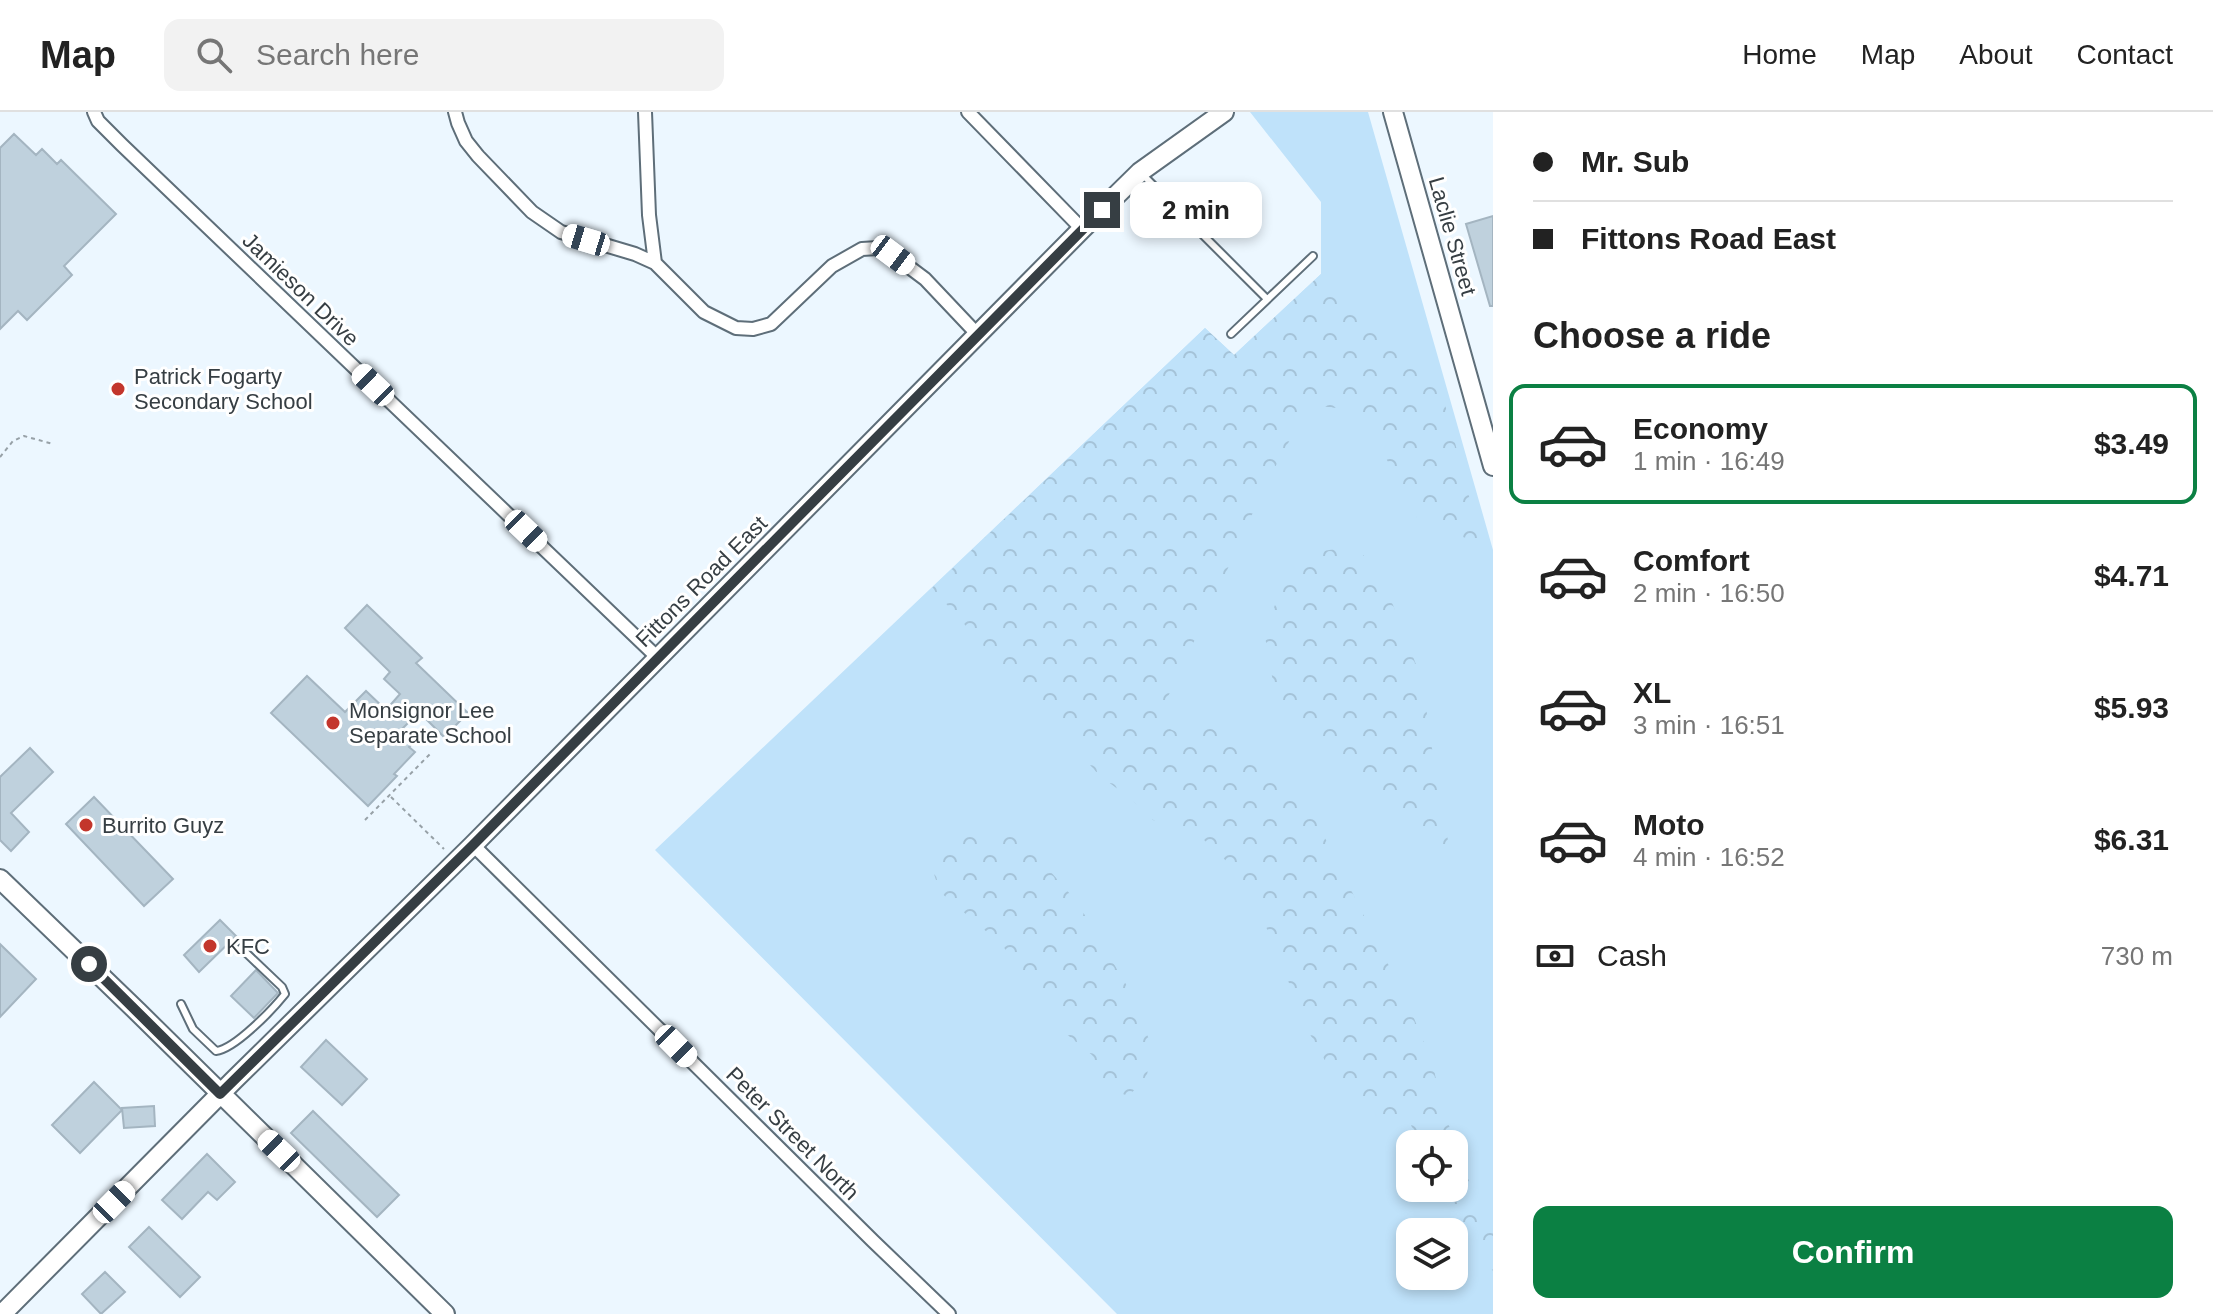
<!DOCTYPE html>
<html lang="en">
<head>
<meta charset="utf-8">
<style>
	:root { --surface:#fff; --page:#f2f2f2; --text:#222; --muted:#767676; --line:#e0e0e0; --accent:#0b8043 }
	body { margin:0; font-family:Helvetica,sans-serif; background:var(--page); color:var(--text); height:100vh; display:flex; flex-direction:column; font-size:30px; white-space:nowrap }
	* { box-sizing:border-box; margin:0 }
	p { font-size:26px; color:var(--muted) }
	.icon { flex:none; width:44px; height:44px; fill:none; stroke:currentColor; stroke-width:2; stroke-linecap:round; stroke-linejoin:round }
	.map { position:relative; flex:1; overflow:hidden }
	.drawer { display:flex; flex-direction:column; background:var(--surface); width:720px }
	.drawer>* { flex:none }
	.banner { display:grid; align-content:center; height:176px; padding:0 40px; background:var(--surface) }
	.tools { position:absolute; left:1396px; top:1018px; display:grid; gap:16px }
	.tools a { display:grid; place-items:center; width:72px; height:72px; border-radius:16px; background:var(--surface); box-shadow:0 4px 12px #0003; font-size:40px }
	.end { position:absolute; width:36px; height:36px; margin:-18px; border:10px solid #363e43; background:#fff; box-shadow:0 0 0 4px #fff }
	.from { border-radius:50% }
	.bubble { position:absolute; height:56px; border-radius:16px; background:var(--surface); box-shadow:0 4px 12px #0003; font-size:26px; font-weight:800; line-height:56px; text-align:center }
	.car { position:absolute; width:24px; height:48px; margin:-24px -12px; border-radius:10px; box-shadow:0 0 6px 2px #0007; background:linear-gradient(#fff 24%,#345 0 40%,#fff 0 76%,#345 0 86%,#fff 0) }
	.banner b { display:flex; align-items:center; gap:28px; height:76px; font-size:30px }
	.banner b+b { border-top:2px solid var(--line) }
	.banner i { width:20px; height:20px; background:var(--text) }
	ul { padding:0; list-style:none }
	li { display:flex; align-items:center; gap:24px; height:120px; margin:0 16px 12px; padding:0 24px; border:4px solid transparent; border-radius:16px }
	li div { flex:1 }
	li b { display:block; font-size:30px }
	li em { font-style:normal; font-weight:800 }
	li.on { border-color:var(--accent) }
	li>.icon { width:72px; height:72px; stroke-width:1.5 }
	h2 { padding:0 40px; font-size:36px; line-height:96px }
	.pay { display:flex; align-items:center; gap:20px; height:88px; padding:0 40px; font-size:30px }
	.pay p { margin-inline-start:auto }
	.primary-button { display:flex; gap:16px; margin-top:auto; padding:16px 40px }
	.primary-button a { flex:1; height:92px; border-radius:16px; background:var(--accent); color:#fff; font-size:32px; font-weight:800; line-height:92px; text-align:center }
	header { display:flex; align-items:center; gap:48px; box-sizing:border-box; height:112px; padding:0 40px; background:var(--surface); border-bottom:2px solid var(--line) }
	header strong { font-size:38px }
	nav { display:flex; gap:44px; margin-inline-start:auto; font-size:28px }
	.search { width:560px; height:72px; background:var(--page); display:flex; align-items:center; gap:20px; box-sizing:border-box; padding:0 28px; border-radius:16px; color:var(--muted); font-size:30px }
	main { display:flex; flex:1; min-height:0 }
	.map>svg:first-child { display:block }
	.grass { fill:#bfe2fa; fill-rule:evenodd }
	.forest { fill:url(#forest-crowns) }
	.building { fill:#bfd1dd; stroke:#a4b5c1; stroke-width:2 }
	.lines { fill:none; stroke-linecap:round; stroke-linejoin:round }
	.lane-casing { stroke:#5e6e79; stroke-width:10 }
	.street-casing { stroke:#5e6e79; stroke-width:16 }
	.secondary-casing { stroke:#5e6e79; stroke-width:22 }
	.path { stroke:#97a1a7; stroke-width:2; stroke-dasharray:4 4; stroke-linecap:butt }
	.lane { stroke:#fff; stroke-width:6 }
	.street { stroke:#fff; stroke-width:12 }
	.secondary { stroke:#fff; stroke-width:18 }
	.route { stroke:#363e43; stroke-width:10 }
	.poi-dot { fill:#c3362c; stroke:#fff; stroke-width:3 }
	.labels { text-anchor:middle; stroke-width:6; stroke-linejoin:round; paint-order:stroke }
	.street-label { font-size:22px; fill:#363e43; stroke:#fff }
	.poi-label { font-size:22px; fill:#363e43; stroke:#fff; text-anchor:start }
</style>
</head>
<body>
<header>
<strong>Map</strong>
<div class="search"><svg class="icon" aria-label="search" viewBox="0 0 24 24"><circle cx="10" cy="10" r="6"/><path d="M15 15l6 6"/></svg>Search here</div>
<nav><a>Home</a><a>Map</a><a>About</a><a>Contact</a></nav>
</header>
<main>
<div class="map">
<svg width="1493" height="1202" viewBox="0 0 1493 1202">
	<defs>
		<pattern id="forest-crowns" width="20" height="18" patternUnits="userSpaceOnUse" patternTransform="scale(2)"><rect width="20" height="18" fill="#bfe2fa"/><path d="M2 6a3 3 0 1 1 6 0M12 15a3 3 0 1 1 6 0" fill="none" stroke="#a5c3d8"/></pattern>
	</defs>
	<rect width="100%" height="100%" fill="#ecf7ff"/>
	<path class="grass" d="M1250 0H1368L1493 438V1202H1117L655 738 1205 216 1234 243 1321 162V90ZM1410 1032H1454V1076H1410ZM1410 1120H1454V1164H1410Z"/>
	<path class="forest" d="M1321 162 1437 262 1481 430 1419 413 1412 388 1358 302 1336 296 1312 293C1271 352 1245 420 1215 485 1197 524 1178 562 1160 602L1170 617 1187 625 1209 614 1280 671 1316 708 1409 894 1433 953 1441 991 1459 1042 1477 1090 1493 1120V1159L1464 1117 1441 1076H1454V1032H1420L1410 1011 1359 1000 1339 973 1303 910 1276 835 1239 761 1203 727 1153 708 1131 687 1099 663 932 476 1205 216 1234 243Z
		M1355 434 1372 453 1393 493 1422 568 1434 650 1449 734 1435 741 1422 734 1400 707 1307 615 1283 599 1273 570 1264 519 1292 453 1304 442Z
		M980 717 1013 721 1037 744 1077 790 1130 879 1152 935 1147 963 1129 984 1107 977 1092 943 1064 920 1040 880 1001 832 940 780 934 762 938 739 951 723Z"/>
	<path class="building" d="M14 22 36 43 42 37 57 52 61 48 116 102 64 154 72 163 27 208 18 199 0 217V36Z
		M1493 104V194H1490L1466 112Z
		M367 493 422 546 416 551 468 601 444 625 419 600 403 616 416 628 409 635 415 640 394 662 397 664 368 694 271 601 307 564 345 600 366 579 386 598 400 582 384 567 390 560 345 516Z
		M30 636 53 660 11 701 29 720 11 739 0 728V665Z
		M94 685 173 767 144 794 66 712Z
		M220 808 236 824 199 860 184 843Z
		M0 832 36 867 0 905Z
		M256 858 278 881 254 906 231 884Z
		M326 928 367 967 342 993 301 955Z
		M94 970 122 998 80 1041 52 1013Z
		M154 994 155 1014 124 1016 122 996Z
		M313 999 399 1083 377 1105 291 1021Z
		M207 1042 235 1070 217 1088 208 1080 182 1107 162 1088Z
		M149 1115 200 1165 180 1185 129 1135Z
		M105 1160 125 1180 101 1202 82 1182Z"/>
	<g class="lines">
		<g class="lane-casing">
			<path id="lane" d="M1143 63 1267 187
				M1231 222 1313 144
				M181 892 193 917 216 939C235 937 273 897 285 882L282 875 241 836"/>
		</g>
		<g class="street-casing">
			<path id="street" d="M94 0 98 9 122 33 658 546
				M455 0 458 11 466 29 478 44 532 100 561 120 635 142 655 151 704 200 736 216 753 217 771 212 832 154 862 137 878 136 893 143 925 167 978 223
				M645 0 649 103 655 151
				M968 0 1082 117
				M473 733 873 1129 949 1202"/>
		</g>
		<g class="secondary-casing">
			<path id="secondary" d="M1393 0 1493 354
				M0 767 138 900 445 1202
				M2 1202 234 968 473 733 1082 117 1140 60 1224 0"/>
		</g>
		<path class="path" d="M0 345 13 329 24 324 53 332
			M391 685 444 737
			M365 708 432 640"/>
		<use href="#lane" class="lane"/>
		<use href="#street" class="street"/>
		<use href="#secondary" class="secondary"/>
	</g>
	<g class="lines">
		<path class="route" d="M89 852 220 982 473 733 1102 98"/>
	</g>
	<g class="poi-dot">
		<circle cx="118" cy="277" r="8"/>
		<circle cx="333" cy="611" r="8"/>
		<circle cx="86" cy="713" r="8"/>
		<circle cx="210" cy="834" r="8"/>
	</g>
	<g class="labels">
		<g class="street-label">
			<text transform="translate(1453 124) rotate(74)" y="8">Laclie Street</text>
			<text transform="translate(301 177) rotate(44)" y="8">Jamieson Drive</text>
			<text transform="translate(701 469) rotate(-45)" y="8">Fittons Road East</text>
			<text transform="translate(793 1021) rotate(45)" y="8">Peter Street North</text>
		</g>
		<g class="poi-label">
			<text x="134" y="272">Patrick Fogarty<tspan x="134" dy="25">Secondary School</tspan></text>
			<text x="349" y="606">Monsignor Lee<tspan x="349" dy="25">Separate School</tspan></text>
			<text x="102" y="721">Burrito Guyz</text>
			<text x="226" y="842">KFC</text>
		</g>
	</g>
</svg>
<div class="tools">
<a><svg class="icon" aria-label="locate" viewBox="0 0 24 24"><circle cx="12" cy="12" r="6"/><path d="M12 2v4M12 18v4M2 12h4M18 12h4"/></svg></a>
<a><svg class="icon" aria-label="layers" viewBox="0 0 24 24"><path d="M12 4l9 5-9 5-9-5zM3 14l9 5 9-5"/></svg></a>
</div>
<i class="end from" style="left:89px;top:852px"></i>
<i class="end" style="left:1102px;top:98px"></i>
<div class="bubble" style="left:1130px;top:70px;width:132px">2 min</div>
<i class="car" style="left:586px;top:128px;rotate:287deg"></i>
<i class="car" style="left:893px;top:143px;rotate:127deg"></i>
<i class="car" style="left:373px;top:273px;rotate:314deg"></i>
<i class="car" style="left:526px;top:419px;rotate:134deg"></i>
<i class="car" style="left:676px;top:934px;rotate:135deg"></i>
<i class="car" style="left:279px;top:1039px;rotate:314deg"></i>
<i class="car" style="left:114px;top:1090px;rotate:45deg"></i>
</div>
<section class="drawer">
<div class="banner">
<b><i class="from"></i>Mr. Sub</b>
<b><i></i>Fittons Road East</b>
</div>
<h2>Choose a ride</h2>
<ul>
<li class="on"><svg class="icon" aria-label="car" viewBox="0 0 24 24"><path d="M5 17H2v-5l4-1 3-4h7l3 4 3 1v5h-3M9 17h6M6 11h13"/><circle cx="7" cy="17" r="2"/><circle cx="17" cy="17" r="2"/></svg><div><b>Economy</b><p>1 min · 16:49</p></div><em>$3.49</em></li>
<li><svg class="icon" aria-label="car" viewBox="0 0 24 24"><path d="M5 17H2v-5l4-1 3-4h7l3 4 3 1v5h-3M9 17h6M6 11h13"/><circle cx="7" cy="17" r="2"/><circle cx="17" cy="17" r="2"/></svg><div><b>Comfort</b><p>2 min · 16:50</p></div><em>$4.71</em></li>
<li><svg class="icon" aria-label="car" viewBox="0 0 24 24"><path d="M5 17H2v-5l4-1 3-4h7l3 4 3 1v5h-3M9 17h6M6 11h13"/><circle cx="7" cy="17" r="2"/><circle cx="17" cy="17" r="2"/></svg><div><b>XL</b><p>3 min · 16:51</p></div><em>$5.93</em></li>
<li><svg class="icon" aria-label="car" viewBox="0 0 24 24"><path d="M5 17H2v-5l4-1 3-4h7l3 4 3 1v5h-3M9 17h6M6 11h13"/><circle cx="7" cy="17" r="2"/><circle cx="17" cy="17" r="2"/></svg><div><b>Moto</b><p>4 min · 16:52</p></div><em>$6.31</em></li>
</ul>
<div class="pay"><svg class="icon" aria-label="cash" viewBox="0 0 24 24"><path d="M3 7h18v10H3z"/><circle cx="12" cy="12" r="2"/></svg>Cash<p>730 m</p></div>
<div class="primary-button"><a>Confirm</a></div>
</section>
</main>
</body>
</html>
